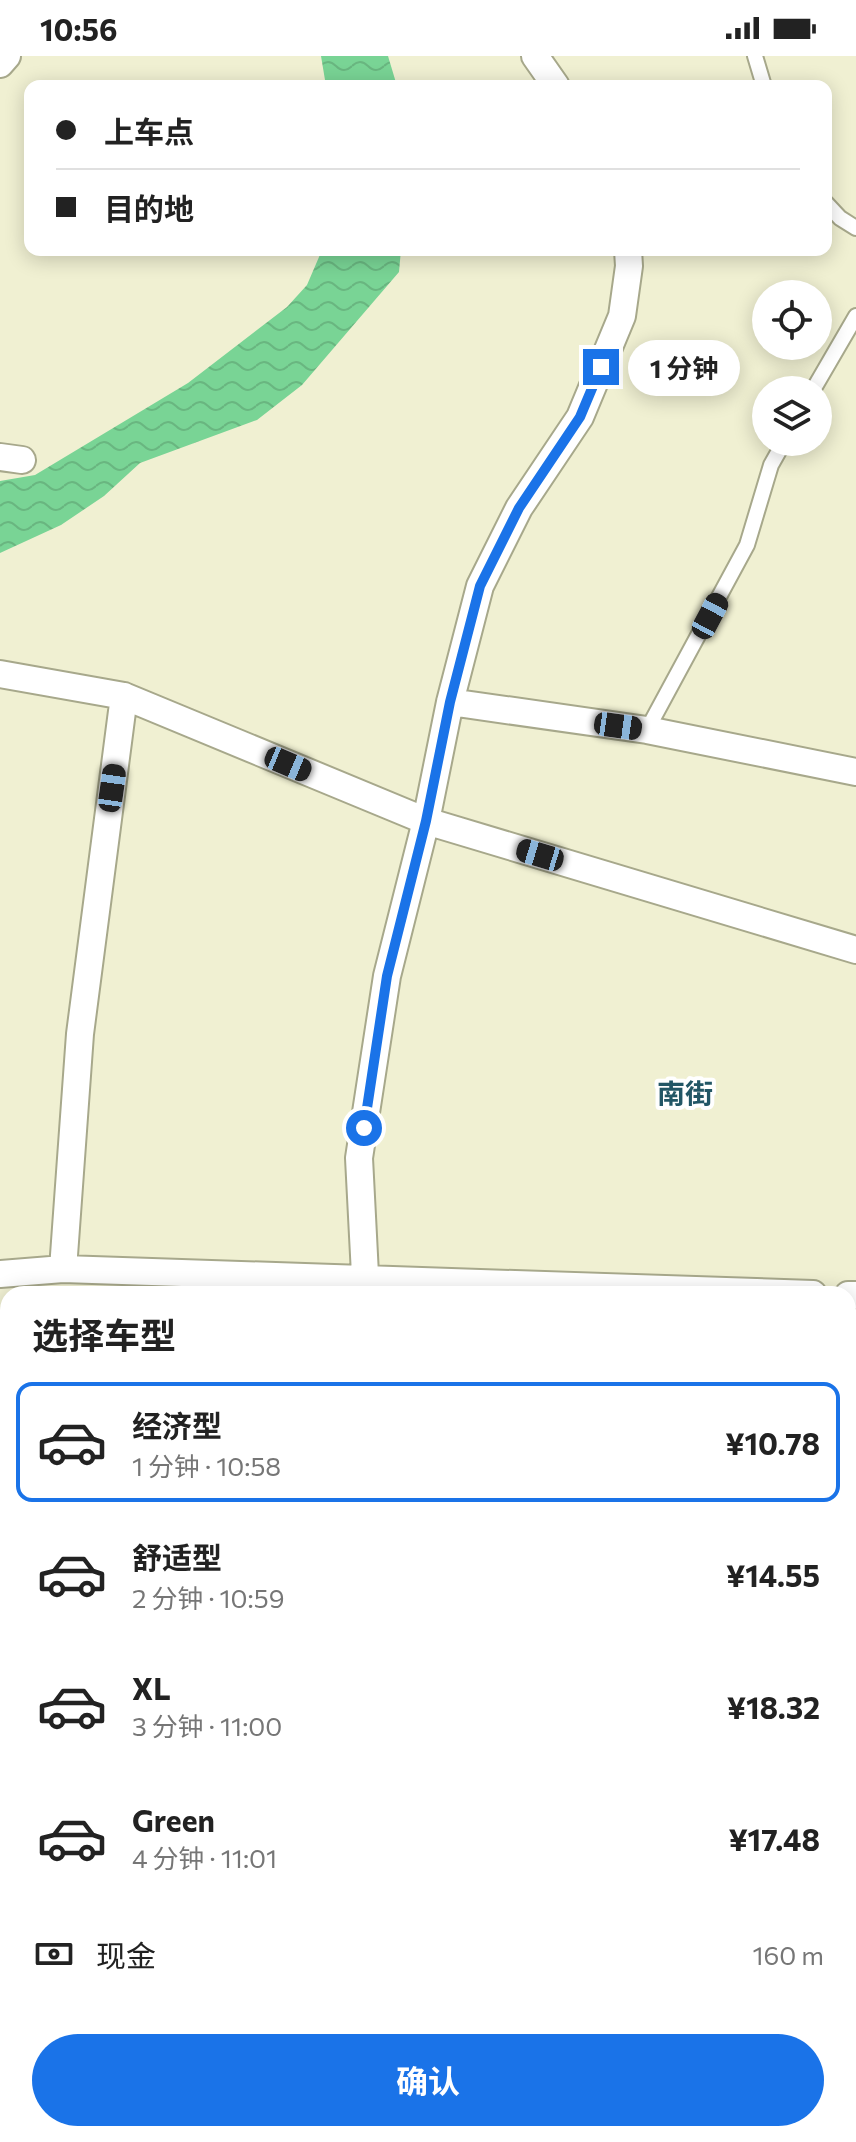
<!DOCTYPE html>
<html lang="zh">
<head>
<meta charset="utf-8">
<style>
	:root { --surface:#fff; --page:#f6f6f6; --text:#222; --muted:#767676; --line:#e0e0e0; --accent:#1a73e8 }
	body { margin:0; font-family:Commissioner,"Noto Sans SC",sans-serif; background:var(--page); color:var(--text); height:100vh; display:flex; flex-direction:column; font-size:30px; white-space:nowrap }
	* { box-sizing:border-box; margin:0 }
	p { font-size:26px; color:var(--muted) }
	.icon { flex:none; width:44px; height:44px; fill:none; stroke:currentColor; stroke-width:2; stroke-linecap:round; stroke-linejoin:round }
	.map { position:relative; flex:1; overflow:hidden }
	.sheet { position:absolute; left:0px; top:1230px; width:856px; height:856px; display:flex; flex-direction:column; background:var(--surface); border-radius:24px 24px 0 0; box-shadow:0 4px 20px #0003 }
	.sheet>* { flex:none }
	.hud { position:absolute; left:24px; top:24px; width:808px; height:176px; border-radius:16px; box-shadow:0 4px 20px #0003; display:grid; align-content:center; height:176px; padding:0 32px; background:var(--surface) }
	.controls { position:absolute; left:752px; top:224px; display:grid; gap:16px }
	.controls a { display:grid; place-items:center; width:80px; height:80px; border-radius:50%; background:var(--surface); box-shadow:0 4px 20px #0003; font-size:40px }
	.end { position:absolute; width:36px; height:36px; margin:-18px; border:10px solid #1a73e8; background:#fff; box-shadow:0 0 0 4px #fff }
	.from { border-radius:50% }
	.bubble { position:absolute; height:56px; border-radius:28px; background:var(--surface); box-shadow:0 4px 20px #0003; font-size:26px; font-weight:700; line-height:56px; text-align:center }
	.car { position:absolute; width:24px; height:48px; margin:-24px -12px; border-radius:10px; box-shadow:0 0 6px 2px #0007; background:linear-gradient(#222 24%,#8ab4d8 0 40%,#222 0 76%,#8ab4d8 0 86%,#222 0) }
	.hud b { display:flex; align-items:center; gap:28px; height:76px; font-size:30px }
	.hud b+b { border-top:2px solid var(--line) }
	.hud i { width:20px; height:20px; background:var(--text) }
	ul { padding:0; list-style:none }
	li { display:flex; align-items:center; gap:24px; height:120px; margin:0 16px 12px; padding:0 16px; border:4px solid transparent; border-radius:16px }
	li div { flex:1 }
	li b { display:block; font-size:30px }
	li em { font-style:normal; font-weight:700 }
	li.selected { border-color:var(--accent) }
	li>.icon { width:72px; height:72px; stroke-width:1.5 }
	h2 { padding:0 32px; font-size:36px; line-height:96px }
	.pay { display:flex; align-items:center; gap:20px; height:88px; padding:0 32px; font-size:30px }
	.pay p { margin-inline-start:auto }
	.primary-button { display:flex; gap:16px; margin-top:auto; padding:16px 32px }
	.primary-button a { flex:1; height:92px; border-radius:48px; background:var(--accent); color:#fff; font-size:32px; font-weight:700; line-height:92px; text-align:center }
	.status { display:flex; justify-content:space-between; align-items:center; height:56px; padding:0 40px; background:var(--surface); direction:ltr }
	.status svg { height:22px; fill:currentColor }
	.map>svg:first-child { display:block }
	.water { fill:url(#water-waves) }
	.building { fill:#39442e }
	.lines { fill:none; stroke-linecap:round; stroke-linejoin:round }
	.lane-casing { stroke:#a7a88b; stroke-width:18 }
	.street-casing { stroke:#a7a88b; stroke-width:30 }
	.lane { stroke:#fff; stroke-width:14 }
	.street { stroke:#fff; stroke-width:26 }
	.route { stroke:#1a73e8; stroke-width:10 }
	.labels { text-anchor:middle; stroke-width:8; stroke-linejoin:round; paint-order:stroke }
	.quarter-label { font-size:28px; font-weight:bold; fill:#225665; stroke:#fff }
</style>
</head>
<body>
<div class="status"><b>10:56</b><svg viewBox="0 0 49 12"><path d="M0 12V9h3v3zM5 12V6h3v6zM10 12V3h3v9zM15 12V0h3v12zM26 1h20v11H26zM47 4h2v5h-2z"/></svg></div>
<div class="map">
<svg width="856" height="2086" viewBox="0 0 856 2086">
	<defs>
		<pattern id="water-waves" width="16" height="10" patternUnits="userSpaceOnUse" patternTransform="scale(2)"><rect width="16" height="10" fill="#79d495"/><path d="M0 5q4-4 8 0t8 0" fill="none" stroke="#69b680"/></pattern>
	</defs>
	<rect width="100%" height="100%" fill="#f0f0d2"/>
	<path class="water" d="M321 0H388L397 30H326Z
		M322 194H401L399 216 302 329 257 364 140 407 104 440 61 469 0 497V425L35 419 188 327 287 251 307 229Z
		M856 1762V1870L848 1871V1764Z
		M0 1812H8V1913H0Z"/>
	<path class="building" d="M68 2078H132V2086H68Z"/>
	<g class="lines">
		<g class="lane-casing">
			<path id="lane" d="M755 0 764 30
				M826 147 840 162 856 172
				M813 334 856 260
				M647 674 747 489 771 409 784 386"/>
		</g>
		<g class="street-casing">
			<path id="street" d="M535 0 556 30
				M0 8 7 0
				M0 401 22 404
				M0 618 124 640 426 765 856 894
				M450 646 647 674 856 716
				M63 1213 80 978 124 640
				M0 1218 63 1213 813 1238
				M366 1238 359 1102 387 920 426 765 450 646 480 530 519 452 580 361 622 260 629 210 628 194
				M848 1239H856
				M0 1561 8 1560
				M848 1628 856 1627
				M848 1722 856 1720
				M0 1734H8
				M848 1939 849 1925
				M0 1941 8 1940
				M820 2078 839 2080
				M328 2086V2078
				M511 2086V2078"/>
		</g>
		<use href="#lane" class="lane"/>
		<use href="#street" class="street"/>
	</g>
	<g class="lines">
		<path class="route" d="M364 1072 387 920 426 765 450 646 480 530 519 452 580 361 601 311"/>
	</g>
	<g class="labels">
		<g class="quarter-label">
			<text x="685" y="1048">南街</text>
		</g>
	</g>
</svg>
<div class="controls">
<a><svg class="icon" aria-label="locate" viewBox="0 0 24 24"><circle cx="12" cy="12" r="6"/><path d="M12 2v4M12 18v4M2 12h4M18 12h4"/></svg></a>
<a><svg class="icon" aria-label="layers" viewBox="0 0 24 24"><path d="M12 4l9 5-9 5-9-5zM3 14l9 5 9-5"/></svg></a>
</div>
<i class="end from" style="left:364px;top:1072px"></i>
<i class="end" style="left:601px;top:311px"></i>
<div class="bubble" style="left:628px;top:284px;width:112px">1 分钟</div>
<i class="car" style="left:710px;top:560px;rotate:28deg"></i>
<i class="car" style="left:618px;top:670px;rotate:98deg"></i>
<i class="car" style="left:288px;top:708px;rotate:113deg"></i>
<i class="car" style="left:112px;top:732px;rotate:8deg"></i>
<i class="car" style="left:540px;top:799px;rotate:287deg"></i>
<div class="hud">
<b><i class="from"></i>上车点</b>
<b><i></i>目的地</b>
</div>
<section class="sheet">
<h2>选择车型</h2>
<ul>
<li class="selected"><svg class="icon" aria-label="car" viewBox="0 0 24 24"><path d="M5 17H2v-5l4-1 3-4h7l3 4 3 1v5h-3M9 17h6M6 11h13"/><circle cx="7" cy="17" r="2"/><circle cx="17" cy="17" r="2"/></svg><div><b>经济型</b><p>1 分钟 · 10:58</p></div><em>¥10.78</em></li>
<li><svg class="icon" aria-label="car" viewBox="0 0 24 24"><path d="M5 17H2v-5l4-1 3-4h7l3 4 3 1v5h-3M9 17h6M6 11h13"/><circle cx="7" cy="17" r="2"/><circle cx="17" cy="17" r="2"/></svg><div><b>舒适型</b><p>2 分钟 · 10:59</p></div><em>¥14.55</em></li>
<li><svg class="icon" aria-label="car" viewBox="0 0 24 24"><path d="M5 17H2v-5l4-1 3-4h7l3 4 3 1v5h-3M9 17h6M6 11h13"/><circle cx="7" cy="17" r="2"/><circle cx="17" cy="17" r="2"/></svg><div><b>XL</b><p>3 分钟 · 11:00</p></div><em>¥18.32</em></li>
<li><svg class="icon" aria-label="car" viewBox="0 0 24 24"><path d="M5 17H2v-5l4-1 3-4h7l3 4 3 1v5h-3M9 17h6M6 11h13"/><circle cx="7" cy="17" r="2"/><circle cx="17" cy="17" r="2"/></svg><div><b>Green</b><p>4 分钟 · 11:01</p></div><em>¥17.48</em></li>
</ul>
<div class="pay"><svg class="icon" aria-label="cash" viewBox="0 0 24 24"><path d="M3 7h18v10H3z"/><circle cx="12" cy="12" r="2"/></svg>现金<p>160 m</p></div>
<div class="primary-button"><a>确认</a></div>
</section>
</div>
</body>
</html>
